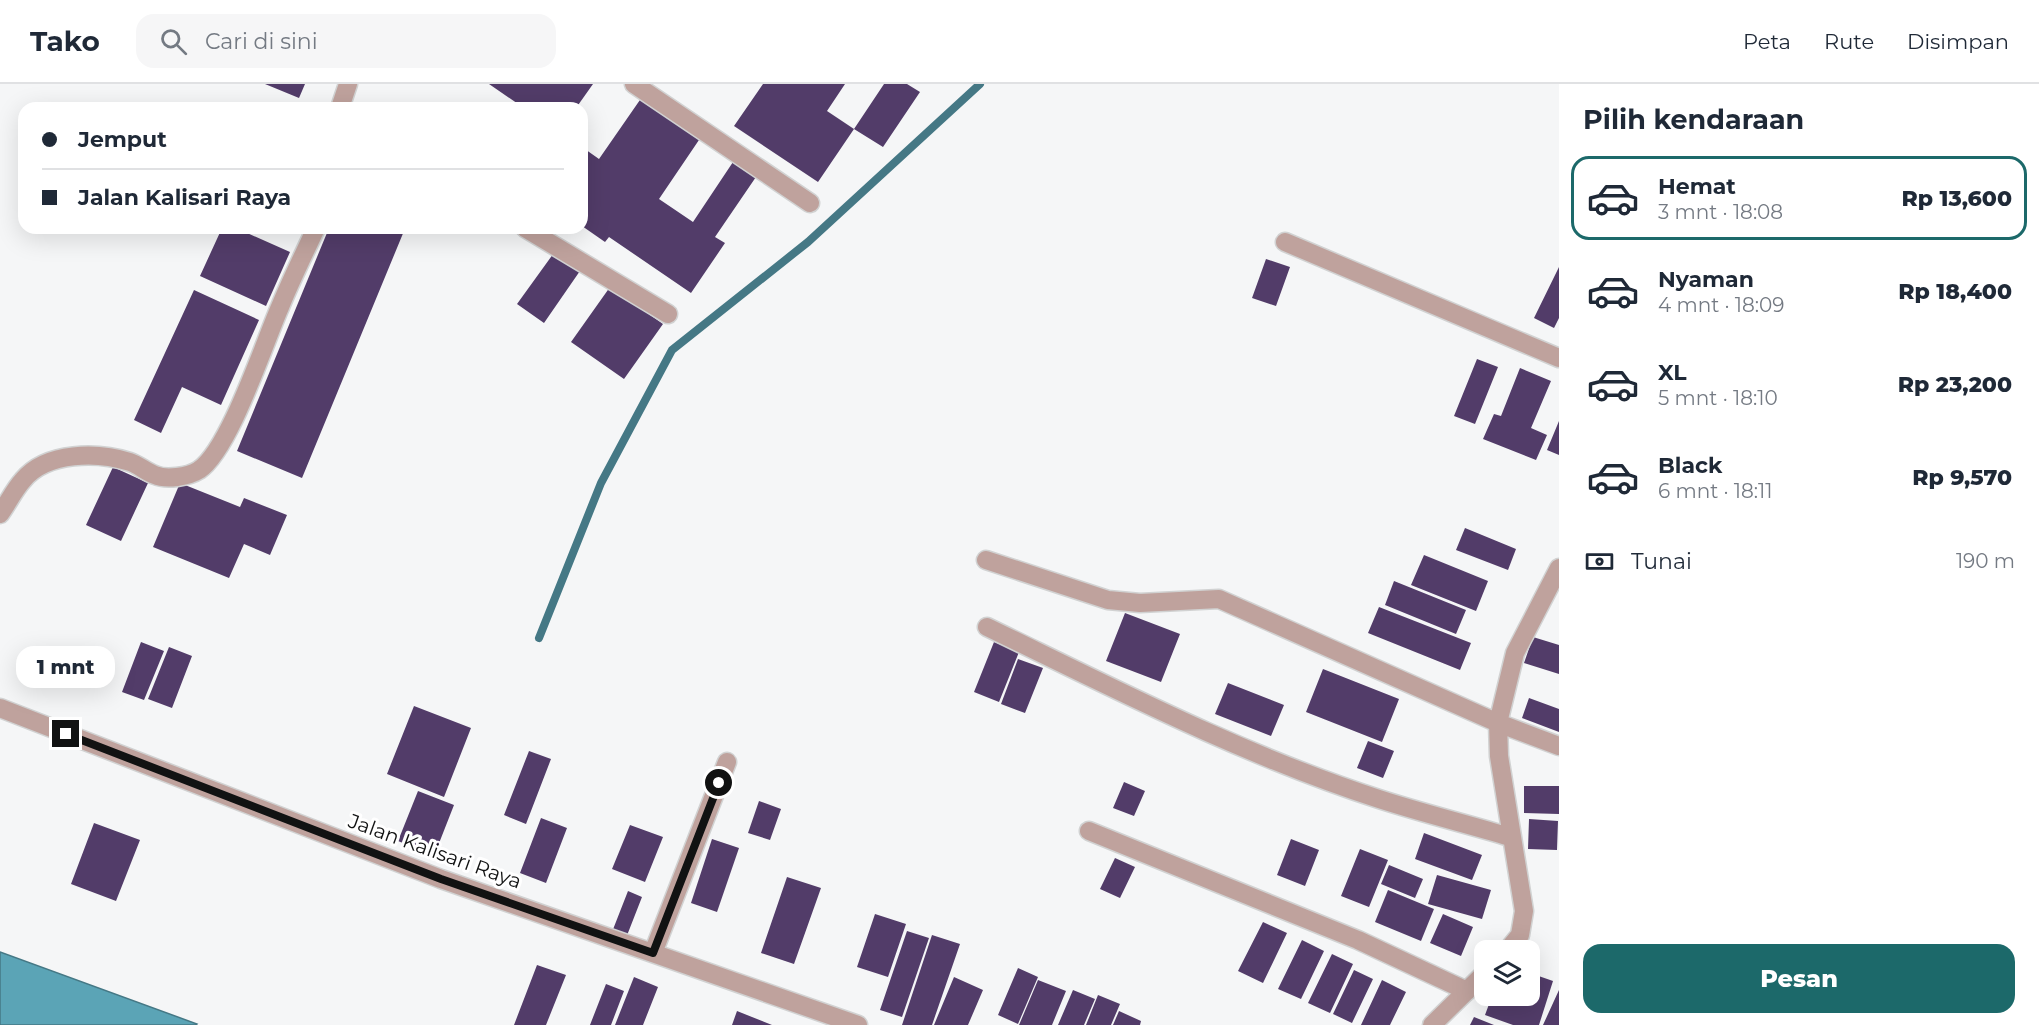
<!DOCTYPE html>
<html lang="id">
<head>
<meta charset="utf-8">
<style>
	:root { --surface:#fff; --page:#f6f6f7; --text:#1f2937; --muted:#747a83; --line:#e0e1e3; --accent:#1c696a }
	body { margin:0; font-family:Montserrat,sans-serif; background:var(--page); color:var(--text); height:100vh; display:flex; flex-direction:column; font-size:22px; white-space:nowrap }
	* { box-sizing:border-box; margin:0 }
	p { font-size:20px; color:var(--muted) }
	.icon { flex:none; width:33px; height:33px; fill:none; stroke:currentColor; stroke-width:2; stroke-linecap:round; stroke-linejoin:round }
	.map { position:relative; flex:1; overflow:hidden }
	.sheet { display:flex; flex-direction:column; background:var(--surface); width:480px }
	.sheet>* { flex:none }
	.banner { position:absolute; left:18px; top:18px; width:570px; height:132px; border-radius:18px; box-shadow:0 6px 24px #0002; display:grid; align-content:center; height:132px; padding:0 24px; background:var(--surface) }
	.tools { position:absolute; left:1474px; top:856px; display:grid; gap:12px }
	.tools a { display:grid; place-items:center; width:66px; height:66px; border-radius:12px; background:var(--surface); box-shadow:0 6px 24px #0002; font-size:30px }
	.end { position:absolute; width:27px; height:27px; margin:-14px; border:8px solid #111212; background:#fff; box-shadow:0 0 0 3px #fff }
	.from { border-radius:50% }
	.bubble { position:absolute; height:42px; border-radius:18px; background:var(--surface); box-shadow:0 6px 24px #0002; font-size:20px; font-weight:800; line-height:42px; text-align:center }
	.banner b { display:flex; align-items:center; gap:21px; height:57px; font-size:22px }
	.banner b+b { border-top:2px solid var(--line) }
	.banner i { width:15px; height:15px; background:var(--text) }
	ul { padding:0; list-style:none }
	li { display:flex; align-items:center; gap:18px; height:84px; margin:0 12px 9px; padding:0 12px; border:3px solid transparent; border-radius:18px }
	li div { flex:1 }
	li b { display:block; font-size:22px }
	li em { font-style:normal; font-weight:800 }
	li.current { border-color:var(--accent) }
	li>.icon { width:54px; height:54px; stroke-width:1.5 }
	h2 { padding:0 24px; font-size:27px; line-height:72px }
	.pay { display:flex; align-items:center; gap:15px; height:66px; padding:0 24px; font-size:22px }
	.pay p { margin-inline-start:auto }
	.cta { display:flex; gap:12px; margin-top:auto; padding:12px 24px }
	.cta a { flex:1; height:69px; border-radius:18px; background:var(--accent); color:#fff; font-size:24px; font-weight:800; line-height:69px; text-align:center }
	header { display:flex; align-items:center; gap:36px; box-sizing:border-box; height:84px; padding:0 30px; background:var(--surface); border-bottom:2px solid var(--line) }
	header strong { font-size:28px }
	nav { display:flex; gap:33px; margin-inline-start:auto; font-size:21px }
	.search { width:420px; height:54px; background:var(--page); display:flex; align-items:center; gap:15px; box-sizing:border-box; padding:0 21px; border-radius:18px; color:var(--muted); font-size:22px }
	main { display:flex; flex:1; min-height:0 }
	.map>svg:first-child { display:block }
	.water { fill:#5ba4b6; stroke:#457885; stroke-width:1.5 }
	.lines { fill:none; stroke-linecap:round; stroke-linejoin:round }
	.stream { stroke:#457885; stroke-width:8 }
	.building { fill:#523c69 }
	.minor-casing { stroke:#d1d2d2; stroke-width:21 }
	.minor { stroke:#bfa29d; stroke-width:18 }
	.route { stroke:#111212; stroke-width:8 }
	.labels { text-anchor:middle; stroke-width:6; stroke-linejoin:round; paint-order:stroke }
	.street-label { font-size:20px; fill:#111212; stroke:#fff }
</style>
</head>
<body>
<header>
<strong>Tako</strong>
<div class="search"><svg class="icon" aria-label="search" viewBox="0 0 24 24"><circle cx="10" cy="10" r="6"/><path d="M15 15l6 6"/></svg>Cari di sini</div>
<nav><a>Peta</a><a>Rute</a><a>Disimpan</a></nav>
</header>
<main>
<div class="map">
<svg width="1559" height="941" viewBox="0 0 1559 941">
	<rect width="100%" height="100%" fill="#f5f6f7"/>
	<path class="water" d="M0 868 197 940 196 941H0Z"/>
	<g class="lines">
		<path class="stream" d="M539 554 601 399 672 266 808 158 980 0"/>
	</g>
	<path class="building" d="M265 0H305L299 14Z
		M489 0H593L576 24H524Z
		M763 0H845L827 27 854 45 818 98 734 42Z
		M884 0H907L920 8 883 63 854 45Z
		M642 13 701 53 659 115 693 138 735 75 758 90 715 153 725 159 691 209 609 153 605 158 582 142V63L599 75Z
		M222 144H236L290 168 266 222 200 192Z
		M329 144H397L404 147 302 394 237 367Z
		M556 166 582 184 544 239 517 220Z
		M1266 175 1290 183 1276 222 1252 214Z
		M1559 183V234L1554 244 1534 234Z
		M610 203 663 240 624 295 571 258Z
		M194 206 259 236 221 321 182 303 161 349 134 336Z
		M1477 275 1498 283 1475 340 1454 332Z
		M1520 284 1551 297 1531 344 1547 351 1536 376 1483 355 1494 330 1501 332Z
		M1559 337V371L1547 366Z
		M113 383 148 399 121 457 86 441Z
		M180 399 240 423 244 414 287 431 270 471 244 460 229 494 153 463Z
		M1465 444 1516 465 1508 486 1456 466Z
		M1424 471 1488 497 1476 527 1411 501Z
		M1394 497 1466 526 1456 550 1385 521Z
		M1379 523 1471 559 1460 586 1368 549Z
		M1125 529 1180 550 1161 598 1106 577Z
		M1533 553 1559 561V590L1524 579Z
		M141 558 164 567 144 616 122 608Z
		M994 558 1019 568 999 618 974 608Z
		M169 563 192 572 172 624 148 615Z
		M1018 575 1043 584 1025 629 1001 620Z
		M1323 585 1399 615 1382 658 1306 628Z
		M1228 599 1284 621 1271 652 1215 630Z
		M1529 614 1559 625V648L1522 634Z
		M414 622 471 644 444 713 387 690Z
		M1368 657 1394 667 1383 694 1357 684Z
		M529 667 551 675 526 740 504 731Z
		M1124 698 1145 707 1134 732 1113 724Z
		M1524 702H1559V730L1524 729Z
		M418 707 454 721 434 772 398 757Z
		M759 717 781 725 770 756 748 749Z
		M541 734 567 744 546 799 520 789Z
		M1529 735 1558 737 1557 766 1528 765Z
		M94 739 140 756 116 817 71 800Z
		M630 741 663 753 645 798 612 785Z
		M1424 749 1482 771 1472 796 1415 775Z
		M712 755 739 764 717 828 691 819Z
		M1291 755 1319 766 1305 802 1277 791Z
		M1360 765 1388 776 1369 823 1341 812Z
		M1115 774 1135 783 1120 814 1100 805Z
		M1389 781 1423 795 1415 814 1381 800Z
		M1437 791 1491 806 1482 835 1428 820Z
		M787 793 821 804 794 880 761 869Z
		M1388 806 1434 825 1421 857 1375 838Z
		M628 807 642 813 626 854 612 848Z
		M875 830 906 840 888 893 857 883Z
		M1443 830 1473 843 1461 872 1430 859Z
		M1263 838 1287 849 1263 899 1238 887Z
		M907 847 929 854 902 933 880 926Z
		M932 851 960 860 932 941H902Z
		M1302 856 1324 867 1301 915 1278 905Z
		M1332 870 1353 880 1330 929 1308 919Z
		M537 881 566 891 546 941H514Z
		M1018 884 1038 893 1018 940 998 931Z
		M1354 886 1373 895 1352 939 1333 930Z
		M1530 889 1553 897 1539 941H1513L1485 931 1492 912H1530Z
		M634 893 658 903 643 941H615Z
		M954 893 983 906 968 941H934Z
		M1038 896 1066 907 1052 941H1019Z
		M1382 896 1406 908 1390 941H1361Z
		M606 900 624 907 611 941H590Z
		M1073 906 1095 915 1084 941H1058Z
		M1559 906V941H1543Z
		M1098 911 1120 920 1111 941H1086Z
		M737 927 772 941H732Z
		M1119 927 1141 937 1140 941H1113Z
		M1474 933 1494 941H1470Z"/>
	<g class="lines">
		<g class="minor-casing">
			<path id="minor" d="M634 0 810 119
				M340 24 348 0
				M525 144 668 230
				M1285 158 1559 274
				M0 430C8 419 14 406 23 396 47 367 98 368 130 378 139 381 146 388 155 391 166 396 188 393 199 386 230 365 264 259 280 223 291 196 304 170 316 144
				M986 476 1108 516 1140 519 1219 515 1498 639 1559 662
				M987 543C1115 605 1243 671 1379 715 1422 729 1467 740 1510 753
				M0 624 441 795 858 941
				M1089 747 1358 856 1467 907
				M1507 867 1520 851 1524 827 1499 672 1498 639 1515 569 1559 484
				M653 869 727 678
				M1432 941 1485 889"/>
		</g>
		<use href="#minor" class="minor"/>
	</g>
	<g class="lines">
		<path class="route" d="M66 650 441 795 653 869 719 699"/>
	</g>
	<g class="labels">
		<g class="street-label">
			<text transform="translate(435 767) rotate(20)" y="7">Jalan Kalisari Raya</text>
		</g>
	</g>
</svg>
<div class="tools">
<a><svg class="icon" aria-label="layers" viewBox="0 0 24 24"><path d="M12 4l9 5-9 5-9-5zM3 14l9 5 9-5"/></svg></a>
</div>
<i class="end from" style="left:719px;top:699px"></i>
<i class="end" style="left:66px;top:650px"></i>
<div class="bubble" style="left:16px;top:562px;width:99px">1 mnt</div>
<div class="banner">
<b><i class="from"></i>Jemput</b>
<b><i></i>Jalan Kalisari Raya</b>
</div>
</div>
<section class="sheet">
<h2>Pilih kendaraan</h2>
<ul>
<li class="current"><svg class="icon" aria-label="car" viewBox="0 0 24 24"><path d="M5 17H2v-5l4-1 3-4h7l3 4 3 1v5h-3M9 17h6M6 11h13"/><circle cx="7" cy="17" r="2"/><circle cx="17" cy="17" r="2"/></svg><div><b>Hemat</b><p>3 mnt · 18:08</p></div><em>Rp 13,600</em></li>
<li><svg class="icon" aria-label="car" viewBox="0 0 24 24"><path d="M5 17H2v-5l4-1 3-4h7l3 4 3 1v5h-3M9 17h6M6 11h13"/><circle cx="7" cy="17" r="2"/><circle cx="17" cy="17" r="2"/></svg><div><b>Nyaman</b><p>4 mnt · 18:09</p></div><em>Rp 18,400</em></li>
<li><svg class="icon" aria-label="car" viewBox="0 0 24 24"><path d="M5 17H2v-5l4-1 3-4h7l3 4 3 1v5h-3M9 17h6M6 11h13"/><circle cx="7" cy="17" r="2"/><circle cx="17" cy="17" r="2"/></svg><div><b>XL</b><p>5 mnt · 18:10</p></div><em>Rp 23,200</em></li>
<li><svg class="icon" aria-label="car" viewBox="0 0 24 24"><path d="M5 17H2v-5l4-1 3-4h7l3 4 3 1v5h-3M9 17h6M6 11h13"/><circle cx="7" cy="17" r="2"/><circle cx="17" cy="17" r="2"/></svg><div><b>Black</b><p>6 mnt · 18:11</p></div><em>Rp 9,570</em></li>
</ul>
<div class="pay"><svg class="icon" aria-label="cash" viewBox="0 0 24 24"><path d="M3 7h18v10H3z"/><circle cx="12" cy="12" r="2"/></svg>Tunai<p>190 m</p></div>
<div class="cta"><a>Pesan</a></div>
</section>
</main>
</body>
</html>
